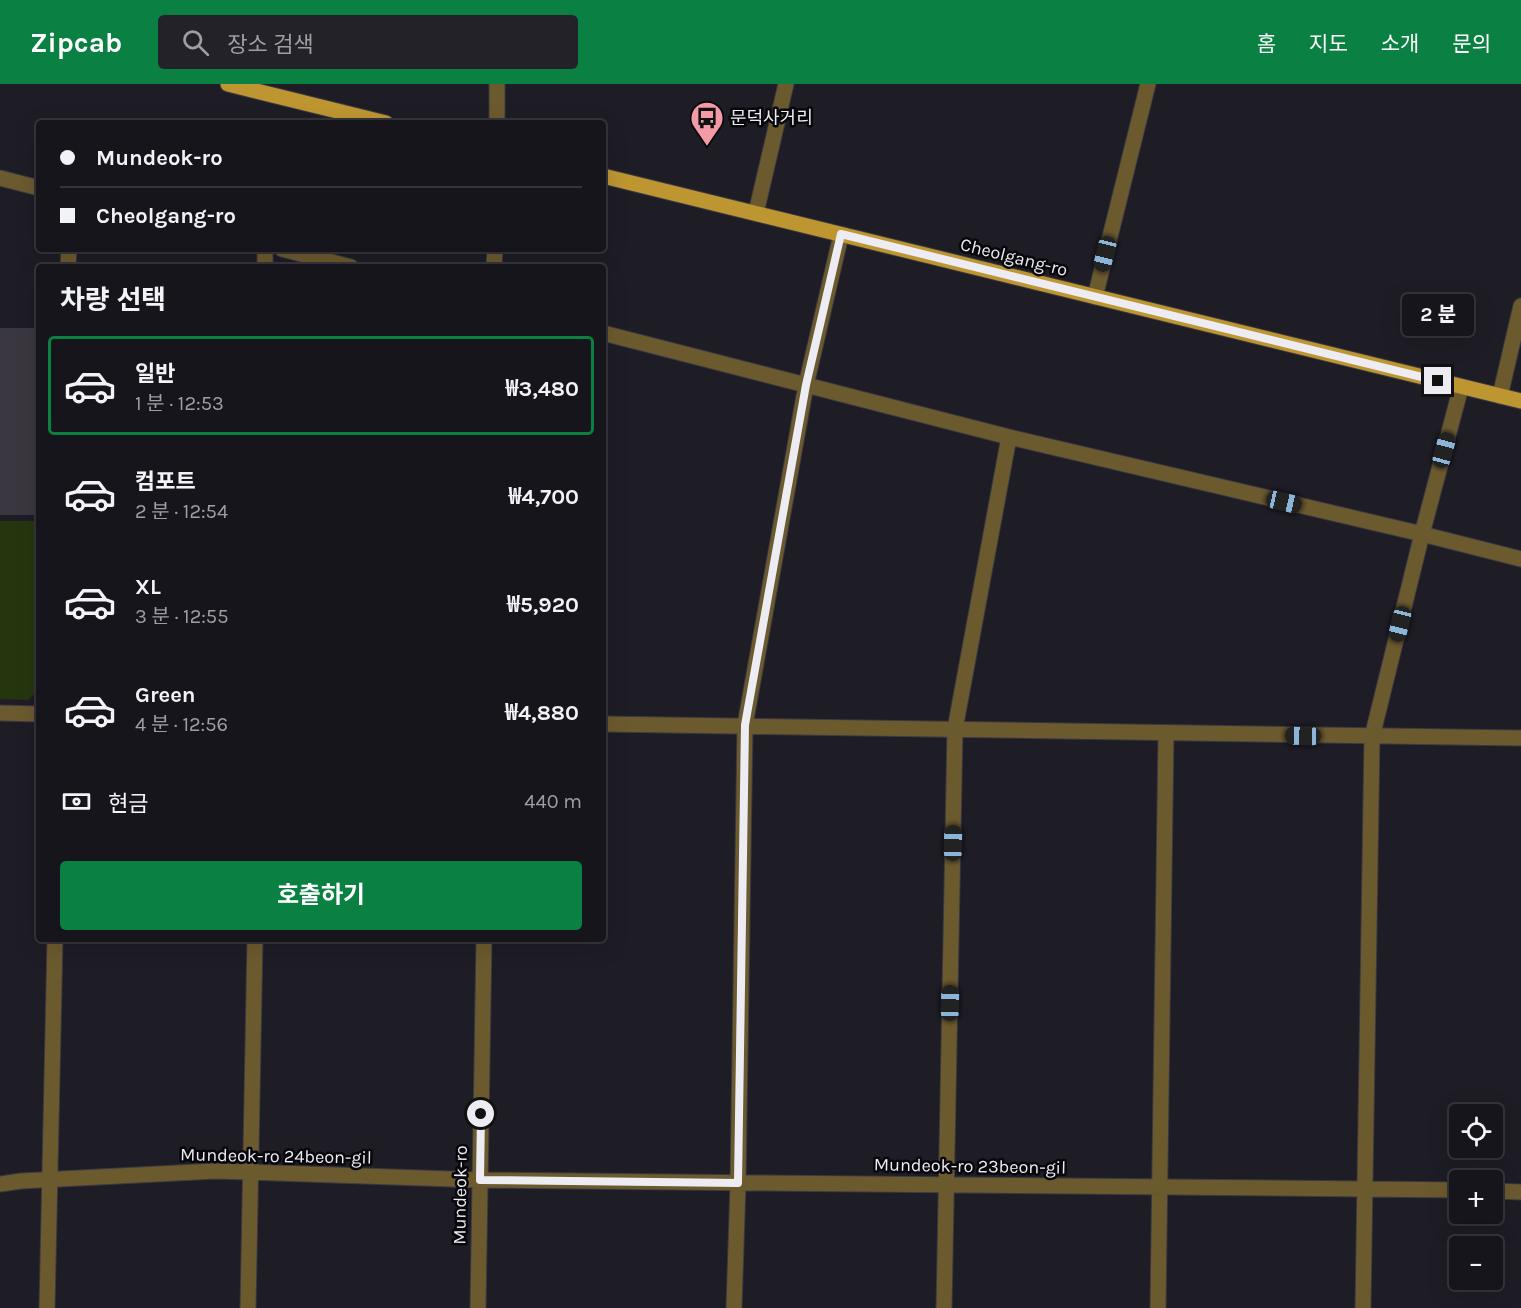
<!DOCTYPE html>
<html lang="ko">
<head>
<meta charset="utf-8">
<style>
	:root { --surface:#16151c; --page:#232229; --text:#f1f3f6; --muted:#9e9fa3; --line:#35343b; --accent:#0b8043 }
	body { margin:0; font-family:Karla,"Noto Sans KR",sans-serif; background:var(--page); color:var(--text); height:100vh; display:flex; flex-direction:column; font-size:22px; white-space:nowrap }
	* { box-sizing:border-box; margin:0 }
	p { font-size:20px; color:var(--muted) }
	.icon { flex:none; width:33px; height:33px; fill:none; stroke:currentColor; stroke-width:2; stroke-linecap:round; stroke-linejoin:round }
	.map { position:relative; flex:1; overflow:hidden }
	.sheet { position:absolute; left:36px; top:180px; width:570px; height:678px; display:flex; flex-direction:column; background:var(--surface); border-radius:6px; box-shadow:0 6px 24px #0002,0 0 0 2px var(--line) }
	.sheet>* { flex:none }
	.hud { position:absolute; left:36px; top:36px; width:570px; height:132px; border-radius:6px; box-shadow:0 6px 24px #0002,0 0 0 2px var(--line); display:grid; align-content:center; height:132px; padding:0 24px; background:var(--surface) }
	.buttons { position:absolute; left:1449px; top:1020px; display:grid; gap:12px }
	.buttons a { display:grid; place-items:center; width:54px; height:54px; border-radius:6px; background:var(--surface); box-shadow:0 6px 24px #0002,0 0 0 2px var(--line); font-size:30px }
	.end { position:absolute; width:27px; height:27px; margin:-14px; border:8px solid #eeecf3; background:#111; box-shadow:0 0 0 3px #111 }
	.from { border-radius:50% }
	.bubble { position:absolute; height:42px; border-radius:6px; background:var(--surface); box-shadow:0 6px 24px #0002,0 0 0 2px var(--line); font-size:20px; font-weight:700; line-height:42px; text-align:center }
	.car { position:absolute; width:18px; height:36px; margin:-18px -9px; border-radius:8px; box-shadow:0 0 4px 2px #0007; background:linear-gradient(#222 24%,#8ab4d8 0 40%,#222 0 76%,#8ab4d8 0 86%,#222 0) }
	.hud b { display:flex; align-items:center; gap:21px; height:57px; font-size:22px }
	.hud b+b { border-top:2px solid var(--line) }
	.hud i { width:15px; height:15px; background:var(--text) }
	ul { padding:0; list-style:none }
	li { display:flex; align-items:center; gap:18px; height:99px; margin:0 12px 9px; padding:0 12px; border:3px solid transparent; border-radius:6px }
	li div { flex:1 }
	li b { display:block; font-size:22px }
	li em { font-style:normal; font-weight:700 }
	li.selected { border-color:var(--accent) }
	li>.icon { width:54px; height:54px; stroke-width:1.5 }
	h2 { padding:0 24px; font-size:27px; line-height:72px }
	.pay { display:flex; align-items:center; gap:15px; height:66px; padding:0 24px; font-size:22px }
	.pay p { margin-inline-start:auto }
	.primary-button { display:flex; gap:12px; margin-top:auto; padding:12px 24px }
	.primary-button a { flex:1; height:69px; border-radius:6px; background:var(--accent); color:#fff; font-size:24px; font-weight:700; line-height:69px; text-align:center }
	header { display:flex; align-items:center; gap:36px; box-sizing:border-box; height:84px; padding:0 30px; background:var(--accent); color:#fff }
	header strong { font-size:28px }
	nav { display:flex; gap:33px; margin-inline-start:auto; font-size:21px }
	.search { width:420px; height:54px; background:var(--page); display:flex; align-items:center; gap:15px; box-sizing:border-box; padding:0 21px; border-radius:6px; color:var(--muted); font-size:22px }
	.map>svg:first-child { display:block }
	.green { fill:#25360f }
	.building { fill:#3b3740 }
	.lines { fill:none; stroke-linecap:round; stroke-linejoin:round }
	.minor-casing { stroke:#3b3942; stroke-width:17 }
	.major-casing { stroke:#3b3942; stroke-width:17 }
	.minor { stroke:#6c5a2f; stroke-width:15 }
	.major { stroke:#bd9632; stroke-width:15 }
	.route { stroke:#eeecf3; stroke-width:8 }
	.labels { text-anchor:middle; stroke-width:5; stroke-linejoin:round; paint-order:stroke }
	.poi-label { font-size:18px; fill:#eeecf3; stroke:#08070b; text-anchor:start }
	.street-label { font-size:18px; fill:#eeecf3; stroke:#08070b }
</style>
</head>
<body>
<header>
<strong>Zipcab</strong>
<div class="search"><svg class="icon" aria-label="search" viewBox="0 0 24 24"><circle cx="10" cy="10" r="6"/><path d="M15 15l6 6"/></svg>장소 검색</div>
<nav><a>홈</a><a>지도</a><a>소개</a><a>문의</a></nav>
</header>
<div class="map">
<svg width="1521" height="1224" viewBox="0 0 1521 1224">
	<rect width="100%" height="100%" fill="#1e1c25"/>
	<path class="green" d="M0 437H39V606L28 616 0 615Z"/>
	<path class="building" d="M0 244H38V431H0Z"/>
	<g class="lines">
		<g class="minor-casing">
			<path id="minor" d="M497 39V0
				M0 94 39 104
				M756 129 786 0
				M282 165 351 183
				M68 183 69 165
				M265 183V165
				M494 183 495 165
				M1095 213 1148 0
				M603 249 1009 353 1422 450 1521 475
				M1500 312 1521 222
				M0 629 39 630
				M603 640 1521 654
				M0 1100 21 1097 216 1087 480 1096 1460 1106
				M1492 1107 1521 1108
				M47 1224 55 855
				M248 1224 255 855
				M478 1224 484 855
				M734 1224 738 1099 745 641 806 301 841 151
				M944 1224 955 645 1009 353
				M1158 1224 1166 649
				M1363 1224 1372 653 1422 450 1461 303"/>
		</g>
		<g class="major-casing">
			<path id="major" d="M228 0 386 39
				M603 92 1521 317"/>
		</g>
		<use href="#minor" class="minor"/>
		<use href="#major" class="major"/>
	</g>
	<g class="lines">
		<path class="route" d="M481 1030 480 1096 738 1099 745 641 806 301 841 150 1438 297"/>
	</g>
	<defs>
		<g id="bus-pin" transform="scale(1.725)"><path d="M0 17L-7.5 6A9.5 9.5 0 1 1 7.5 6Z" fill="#f39aa7" stroke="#08070b"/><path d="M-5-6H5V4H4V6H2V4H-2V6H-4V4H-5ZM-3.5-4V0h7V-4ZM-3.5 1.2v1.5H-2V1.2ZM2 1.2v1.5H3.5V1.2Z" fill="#111"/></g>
	</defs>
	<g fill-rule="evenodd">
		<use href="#bus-pin" x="707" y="34"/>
	</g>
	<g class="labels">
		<g class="poi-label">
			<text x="730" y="40">문덕사거리</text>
		</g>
		<g class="street-label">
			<text transform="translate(1014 173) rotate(14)" y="6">Cheolgang-ro</text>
			<text transform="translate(276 1072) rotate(1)" y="6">Mundeok-ro 24beon-gil</text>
			<text transform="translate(970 1082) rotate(1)" y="6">Mundeok-ro 23beon-gil</text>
			<text transform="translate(460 1111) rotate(-89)" y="6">Mundeok-ro</text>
		</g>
	</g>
</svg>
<div class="buttons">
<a><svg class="icon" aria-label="locate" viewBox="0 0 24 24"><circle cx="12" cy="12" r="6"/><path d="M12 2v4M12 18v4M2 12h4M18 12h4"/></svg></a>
<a>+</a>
<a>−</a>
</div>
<i class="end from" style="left:481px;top:1030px"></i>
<i class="end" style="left:1438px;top:297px"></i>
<div class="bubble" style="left:1402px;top:210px;width:72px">2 분</div>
<i class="car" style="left:1105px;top:170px;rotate:194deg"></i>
<i class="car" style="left:1444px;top:366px;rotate:15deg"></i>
<i class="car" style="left:1284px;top:418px;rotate:103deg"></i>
<i class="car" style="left:1400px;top:540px;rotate:194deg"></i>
<i class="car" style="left:1303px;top:652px;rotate:271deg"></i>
<i class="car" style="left:953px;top:759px;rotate:1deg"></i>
<i class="car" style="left:950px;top:919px;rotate:1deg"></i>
<div class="hud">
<b><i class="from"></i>Mundeok-ro</b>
<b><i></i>Cheolgang-ro</b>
</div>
<section class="sheet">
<h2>차량 선택</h2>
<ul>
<li class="selected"><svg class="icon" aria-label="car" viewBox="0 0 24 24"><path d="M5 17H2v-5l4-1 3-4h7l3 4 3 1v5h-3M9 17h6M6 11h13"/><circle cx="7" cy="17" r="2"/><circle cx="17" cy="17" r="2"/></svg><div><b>일반</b><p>1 분 · 12:53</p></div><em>₩3,480</em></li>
<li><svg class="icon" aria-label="car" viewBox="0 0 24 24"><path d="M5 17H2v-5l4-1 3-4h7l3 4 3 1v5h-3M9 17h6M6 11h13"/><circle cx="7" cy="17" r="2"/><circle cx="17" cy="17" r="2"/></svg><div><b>컴포트</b><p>2 분 · 12:54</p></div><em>₩4,700</em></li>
<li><svg class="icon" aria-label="car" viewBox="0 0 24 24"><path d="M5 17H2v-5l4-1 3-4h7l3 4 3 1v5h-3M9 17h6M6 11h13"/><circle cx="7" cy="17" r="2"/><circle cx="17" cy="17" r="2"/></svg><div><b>XL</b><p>3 분 · 12:55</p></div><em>₩5,920</em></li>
<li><svg class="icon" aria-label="car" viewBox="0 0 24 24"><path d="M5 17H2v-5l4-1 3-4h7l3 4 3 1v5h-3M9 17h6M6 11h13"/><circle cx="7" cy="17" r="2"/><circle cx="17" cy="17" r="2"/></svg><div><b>Green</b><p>4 분 · 12:56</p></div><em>₩4,880</em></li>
</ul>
<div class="pay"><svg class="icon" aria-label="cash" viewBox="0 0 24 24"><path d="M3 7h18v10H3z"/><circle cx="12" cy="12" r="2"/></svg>현금<p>440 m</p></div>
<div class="primary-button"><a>호출하기</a></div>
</section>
</div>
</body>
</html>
